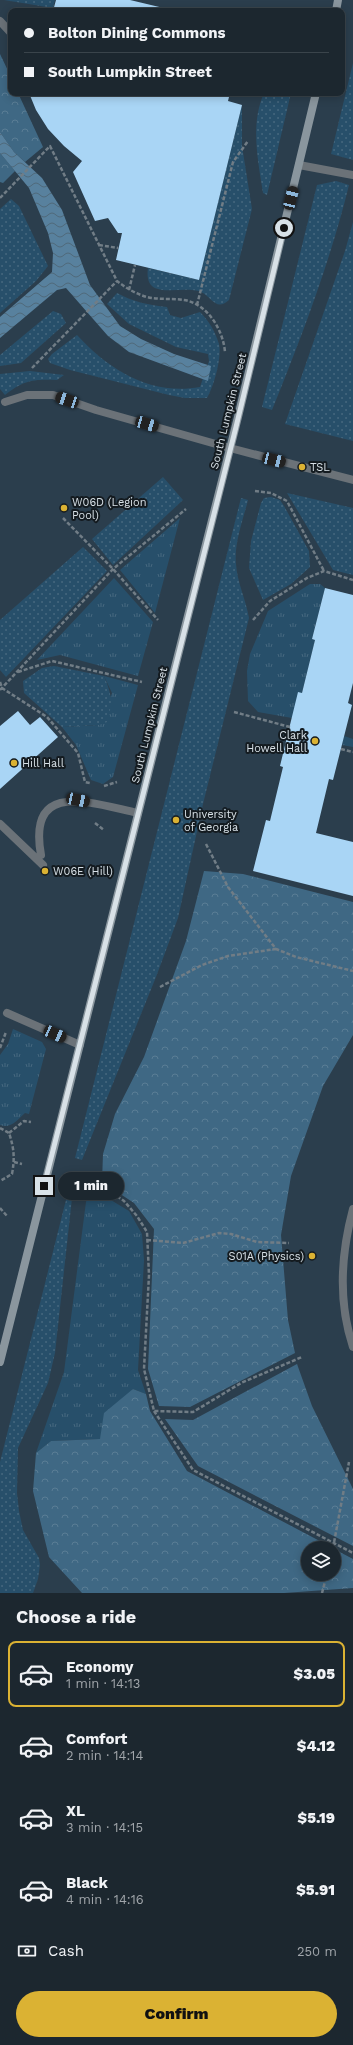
<!DOCTYPE html>
<html lang="en">
<head>
<meta charset="utf-8">
<style>
	:root { --surface:#1c272f; --page:#252f37; --text:#f1f3f6; --muted:#a0a5aa; --line:#3a444b; --accent:#dbb233 }
	body { margin:0; font-family:"Work Sans",sans-serif; background:var(--page); color:var(--text); height:100vh; display:flex; flex-direction:column; font-size:15px; white-space:nowrap }
	* { box-sizing:border-box; margin:0 }
	p { font-size:13px; color:var(--muted) }
	.icon { flex:none; width:22px; height:22px; fill:none; stroke:currentColor; stroke-width:2; stroke-linecap:round; stroke-linejoin:round }
	.map { position:relative; height:1593px; overflow:hidden }
	.sheet { display:flex; flex-direction:column; background:var(--surface); flex:1 }
	.sheet>* { flex:none }
	.guide { position:absolute; left:8px; top:8px; width:337px; height:88px; border-radius:8px; box-shadow:0 2px 10px #0003,0 0 0 1px var(--line); display:grid; align-content:center; height:88px; padding:0 16px; background:var(--surface) }
	.buttons { position:absolute; left:301px; top:1541px; display:grid; gap:8px }
	.buttons a { display:grid; place-items:center; width:40px; height:40px; border-radius:50%; background:var(--surface); box-shadow:0 2px 10px #0003,0 0 0 1px var(--line); font-size:20px }
	.end { position:absolute; width:18px; height:18px; margin:-9px; border:5px solid #d8e1e7; background:#111; box-shadow:0 0 0 2px #111 }
	.from { border-radius:50% }
	.bubble { position:absolute; height:28px; border-radius:14px; background:var(--surface); box-shadow:0 2px 10px #0003,0 0 0 1px var(--line); font-size:13px; font-weight:800; line-height:28px; text-align:center }
	.car { position:absolute; width:12px; height:24px; margin:-12px -6px; border-radius:5px; box-shadow:0 0 3px 1px #0007; background:linear-gradient(#222 24%,#8ab4d8 0 40%,#222 0 76%,#8ab4d8 0 86%,#222 0) }
	.guide b { display:flex; align-items:center; gap:14px; height:38px; font-size:15px }
	.guide b+b { border-top:1px solid var(--line) }
	.guide i { width:10px; height:10px; background:var(--text) }
	ul { padding:0; list-style:none }
	li { display:flex; align-items:center; gap:12px; height:66px; margin:0 8px 6px; padding:0 8px; border:2px solid transparent; border-radius:8px }
	li div { flex:1 }
	li b { display:block; font-size:15px }
	li em { font-style:normal; font-weight:800 }
	li.current { border-color:var(--accent) }
	li>.icon { width:36px; height:36px; stroke-width:1.5 }
	h2 { padding:0 16px; font-size:18px; line-height:48px }
	.pay { display:flex; align-items:center; gap:10px; height:44px; padding:0 16px; font-size:15px }
	.pay p { margin-inline-start:auto }
	.primary-button { display:flex; gap:8px; margin-top:auto; padding:8px 16px }
	.primary-button a { flex:1; height:46px; border-radius:24px; background:var(--accent); color:#111; font-size:16px; font-weight:800; line-height:46px; text-align:center }
	.map>svg:first-child { display:block }
	.built { fill:#2b3e4d; fill-rule:evenodd }
	.grass { fill:url(#grass-tufts) }
	.forest { fill:url(#forest-crowns) }
	.garden { fill:url(#garden-dots) }
	.water { fill:url(#water-waves) }
	.building { fill:#a9d5f5 }
	.lines { fill:none; stroke-linecap:round; stroke-linejoin:round }
	.path { stroke:#717d86; stroke-width:2.5; stroke-dasharray:4 2; stroke-linecap:butt }
	.lane { stroke:#6b7278; stroke-width:8 }
	.street { stroke:#6b7278; stroke-width:8 }
	.secondary { stroke:#8a969e; stroke-width:8 }
	.route { stroke:#d8e1e7; stroke-width:5 }
	.poi-dot { fill:#dbb233; stroke:#141b20; stroke-width:1.5 }
	.labels { text-anchor:middle; stroke-width:4; stroke-linejoin:round; paint-order:stroke }
	.street-label { font-size:11px; fill:#d8e1e7; stroke:#141b20 }
	.poi-label { font-size:11px; fill:#d8e1e7; stroke:#141b20; text-anchor:start }
</style>
</head>
<body>
<div class="map">
<svg width="353" height="1593" viewBox="0 0 353 1593">
	<defs>
		<pattern id="grass-tufts" width="24" height="20" patternUnits="userSpaceOnUse"><rect width="24" height="20" fill="#274f6a"/><path d="M3 7l-1-3M5 7V3M7 7l1-3M15 17l-1-3M17 17v-4M19 17l1-3" fill="none" stroke="#46687f"/></pattern>
		<pattern id="forest-crowns" width="20" height="18" patternUnits="userSpaceOnUse"><rect width="20" height="18" fill="#3f6884"/><path d="M2 6a3 3 0 1 1 6 0M12 15a3 3 0 1 1 6 0" fill="none" stroke="#5a7d95"/></pattern>
		<pattern id="garden-dots" width="8" height="8" patternUnits="userSpaceOnUse"><rect width="8" height="8" fill="#274f6a"/><path d="M2 2h.1M6 6h.1" fill="none" stroke="#46687f" stroke-width="1.8" stroke-linecap="round"/></pattern>
		<pattern id="water-waves" width="16" height="10" patternUnits="userSpaceOnUse"><rect width="16" height="10" fill="#58819e"/><path d="M0 5q4-4 8 0t8 0" fill="none" stroke="#4f697a"/></pattern>
	</defs>
	<rect width="100%" height="100%" fill="#26343f"/>
	<path class="built" d="M0 0H353V1593H0ZM11 11H342V93H11ZM308 1548H334V1574H308Z"/>
	<path class="grass" d="M180 518 155 613 120 570Z
		M114 578 153 622 138 676 60 655 37 660Z
		M310 584H320L325 588 312 639 315 640 302 693 292 718 258 712 248 701 247 671 250 654 268 611Z
		M104 676 138 685 113 777 103 784 91 780 76 745 62 727 99 725 112 693Z
		M344 736 353 739V747L342 745Z
		M13 1029 42 1042 46 1049 29 1114 25 1113C17 1120 11 1129 0 1125V1055L8 1044Z
		M91 1188 129 1211 142 1234 144 1260 138 1370 146 1394 133 1389 100 1439 51 1441 36 1453 64 1372 86 1202Z"/>
	<path class="forest" d="M0 54 11 77V93H18L43 147 25 162 14 152 0 132Z
		M0 153 15 171 3 183 0 182Z
		M204 871 243 874 353 902V1035L323 1086 291 1176 281 1235 288 1320 295 1353 190 1407 159 1406 148 1369 154 1229 134 1203 102 1182 103 1154 115 1114 144 1057 186 941Z
		M297 1364 312 1406 353 1489V1546L198 1466 165 1419 193 1420Z
		M133 1389 146 1394 150 1411 187 1471 333 1548H308V1574H334V1549L353 1559V1588L284 1593H82L49 1557 33 1491 36 1453 51 1441 100 1439 104 1413Z"/>
	<path class="garden" d="M4 0H55L53 8Z
		M353 63V160L331 154Z
		M264 93H291L267 195 263 193C258 160 250 125 264 93Z
		M242 105V146L252 209 229 300C216 312 212 297 201 292 182 284 143 303 148 268L199 280Z
		M336 181 349 185C330 262 302 336 272 410L262 407 317 185Z
		M11 199 19 206 48 266 36 281 0 313V209Z
		M353 222V441L285 424 345 251Z
		M117 293C133 302 149 305 167 307L170 315 181 318 200 312C209 321 215 331 219 344 222 357 214 386 207 398H185L169 395 70 370 50 363 48 359 52 354 77 335C109 370 151 396 200 387L209 361 208 354 176 347 129 324 107 304Z
		M53 311 61 314 66 323 21 363 0 366V355Z
		M30 371 64 375 57 380C33 379 24 380 5 395L0 389V374Z
		M163 477 183 500 113 565 92 539Z
		M287 493 353 508V575L333 570Z
		M271 497 280 500 284 506 309 551 310 567 291 584 263 600 249 568 251 541 261 503 264 498Z
		M241 498 248 500C243 520 234 543 236 564 237 582 246 600 249 618L203 804 178 918 156 977 82 1160 75 1158Z
		M83 547 107 571 6 677 0 670V620Z
		M54 666 104 676C112 695 113 702 107 722L99 725 62 727 24 693 23 681 42 668Z
		M69 1188 73 1189 55 1353 48 1383 18 1448 17 1493 19 1511 23 1530 39 1558 40 1565 38 1579 33 1593H0V1462Z"/>
	<path class="water" d="M0 132 14 152 42 178 62 210 90 285 120 326 141 339 174 354 211 366 208 381 129 352 108 336 66 288 57 290 0 338V317L52 272 53 253 48 233 29 188 0 153Z"/>
	<path class="building" d="M56 0H130L172 10 53 11Z
		M29 93H230L228 101 242 105 199 280 116 260 122 233H118L108 218 95 221 73 172 82 161 64 146 48 129 36 110Z
		M325 588 353 595V683L348 703 352 705 333 780 329 779 316 833 353 842V896L253 871 266 820 270 821 283 767 280 766 298 692 302 693 315 640 312 639Z
		M18 711 30 725 40 717 58 737 0 789V726Z"/>
	<g class="lines">
		<path class="path" d="M0 198 50 146 117 281C126 288 136 294 147 297 159 300 172 298 184 300 208 304 223 330 225 352
			M99 245 118 248
			M129 290 135 265
			M197 305 233 162 248 141
			M32 368 117 281
			M255 491 271 493 287 501 324 571
			M63 518 113 569 158 620
			M253 620 270 601 307 578 324 571 353 580
			M18 672 52 661 142 682
			M0 682 2 688 47 717 78 753 85 782 90 783
			M0 690 113 569 186 509
			M234 712 290 727
			M341 749 353 752
			M104 786 117 782
			M95 823 104 830
			M206 844 228 887 276 949 296 957 353 971
			M160 987 202 965 228 956 276 949
			M0 1048 6 1032
			M0 1128 9 1133C14 1148 15 1158 12 1174L0 1181
			M9 1133 24 1121 31 1122
			M14 1162 22 1164
			M85 1180 108 1190 124 1201 137 1216 147 1232 149 1275 144 1369 154 1411 193 1412 241 1383 302 1357
			M0 1208 7 1216
			M147 1240 183 1243 219 1233 231 1234 257 1242 289 1243
			M154 1411 193 1470 353 1553
			M333 1548 349 1462
			M322 1593 327 1574"/>
		<path class="lane" d="M0 21 11 33
			M299 165 353 175
			M5 402 27 395H53L96 410 230 448 353 480
			M0 824 43 865
			M41 855C27 778 94 804 138 813
			M7 1013 80 1045"/>
		<path class="street" d="M353 1209C341 1254 338 1302 353 1347"/>
		<path class="secondary" d="M336 11 338 0
			M0 1362 238 417 316 93"/>
	</g>
	<g class="lines">
		<path class="route" d="M44 1186 236 427 284 228"/>
	</g>
	<g class="poi-dot">
		<circle cx="302" cy="467" r="4"/>
		<circle cx="64" cy="508" r="4"/>
		<circle cx="315" cy="741" r="4"/>
		<circle cx="14" cy="763" r="4"/>
		<circle cx="176" cy="820" r="4"/>
		<circle cx="45" cy="871" r="4"/>
		<circle cx="312" cy="1256" r="4"/>
	</g>
	<g class="labels">
		<g class="street-label">
			<text transform="translate(228 411) rotate(-76)" y="4">South Lumpkin Street</text>
			<text transform="translate(149 725) rotate(-76)" y="4">South Lumpkin Street</text>
		</g>
		<g class="poi-label">
			<text x="310" y="471">TSL</text>
			<text x="72" y="506">W06D (Legion<tspan x="72" dy="13">Pool)</tspan></text>
			<text x="307" y="739" text-anchor="end">Clark<tspan x="307" dy="13">Howell Hall</tspan></text>
			<text x="22" y="767">Hill Hall</text>
			<text x="184" y="818">University<tspan x="184" dy="13">of Georgia</tspan></text>
			<text x="53" y="875">W06E (Hill)</text>
			<text x="304" y="1260" text-anchor="end">S01A (Physics)</text>
		</g>
	</g>
</svg>
<div class="buttons">
<a><svg class="icon" aria-label="layers" viewBox="0 0 24 24"><path d="M12 4l9 5-9 5-9-5zM3 14l9 5 9-5"/></svg></a>
</div>
<i class="end from" style="left:284px;top:228px"></i>
<i class="end" style="left:44px;top:1186px"></i>
<div class="bubble" style="left:58px;top:1172px;width:66px">1 min</div>
<i class="car" style="left:291px;top:198px;rotate:14deg"></i>
<i class="car" style="left:67px;top:400px;rotate:289deg"></i>
<i class="car" style="left:147px;top:424px;rotate:106deg"></i>
<i class="car" style="left:274px;top:460px;rotate:104deg"></i>
<i class="car" style="left:78px;top:800px;rotate:102deg"></i>
<i class="car" style="left:55px;top:1034px;rotate:114deg"></i>
<div class="guide">
<b><i class="from"></i>Bolton Dining Commons</b>
<b><i></i>South Lumpkin Street</b>
</div>
</div>
<section class="sheet">
<h2>Choose a ride</h2>
<ul>
<li class="current"><svg class="icon" aria-label="car" viewBox="0 0 24 24"><path d="M5 17H2v-5l4-1 3-4h7l3 4 3 1v5h-3M9 17h6M6 11h13"/><circle cx="7" cy="17" r="2"/><circle cx="17" cy="17" r="2"/></svg><div><b>Economy</b><p>1 min · 14:13</p></div><em>$3.05</em></li>
<li><svg class="icon" aria-label="car" viewBox="0 0 24 24"><path d="M5 17H2v-5l4-1 3-4h7l3 4 3 1v5h-3M9 17h6M6 11h13"/><circle cx="7" cy="17" r="2"/><circle cx="17" cy="17" r="2"/></svg><div><b>Comfort</b><p>2 min · 14:14</p></div><em>$4.12</em></li>
<li><svg class="icon" aria-label="car" viewBox="0 0 24 24"><path d="M5 17H2v-5l4-1 3-4h7l3 4 3 1v5h-3M9 17h6M6 11h13"/><circle cx="7" cy="17" r="2"/><circle cx="17" cy="17" r="2"/></svg><div><b>XL</b><p>3 min · 14:15</p></div><em>$5.19</em></li>
<li><svg class="icon" aria-label="car" viewBox="0 0 24 24"><path d="M5 17H2v-5l4-1 3-4h7l3 4 3 1v5h-3M9 17h6M6 11h13"/><circle cx="7" cy="17" r="2"/><circle cx="17" cy="17" r="2"/></svg><div><b>Black</b><p>4 min · 14:16</p></div><em>$5.91</em></li>
</ul>
<div class="pay"><svg class="icon" aria-label="cash" viewBox="0 0 24 24"><path d="M3 7h18v10H3z"/><circle cx="12" cy="12" r="2"/></svg>Cash<p>250 m</p></div>
<div class="primary-button"><a>Confirm</a></div>
</section>
</body>
</html>
